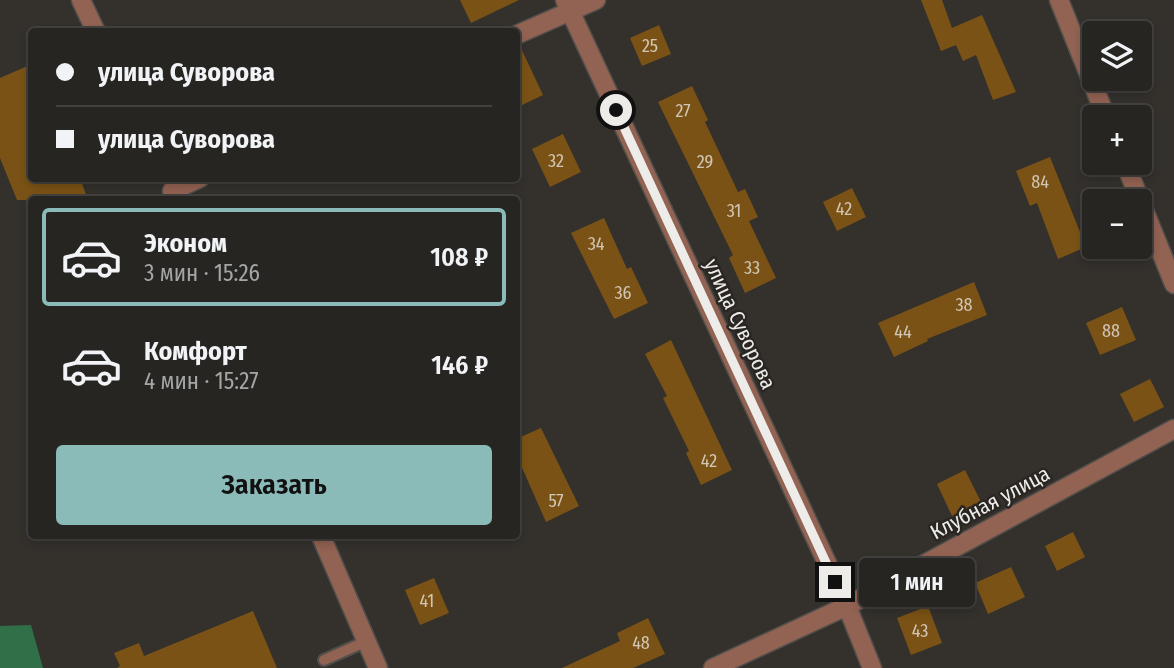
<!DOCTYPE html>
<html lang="ru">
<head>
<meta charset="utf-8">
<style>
	:root { --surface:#272522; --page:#33312f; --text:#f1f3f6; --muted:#a4a5a5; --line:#434240; --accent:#8bbbb9 }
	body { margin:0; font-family:"Fira Sans Condensed",sans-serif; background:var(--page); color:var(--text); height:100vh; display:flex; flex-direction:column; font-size:26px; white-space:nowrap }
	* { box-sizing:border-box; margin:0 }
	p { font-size:23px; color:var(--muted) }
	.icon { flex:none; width:38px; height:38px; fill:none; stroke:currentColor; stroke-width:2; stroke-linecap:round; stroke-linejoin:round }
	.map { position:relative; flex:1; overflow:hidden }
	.sheet { position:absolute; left:28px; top:196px; width:492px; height:343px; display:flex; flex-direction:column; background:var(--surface); border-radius:7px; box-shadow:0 4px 10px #0003,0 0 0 2px var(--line) }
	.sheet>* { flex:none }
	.guide { position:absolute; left:28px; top:28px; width:492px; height:154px; border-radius:7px; box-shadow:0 4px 10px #0003,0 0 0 2px var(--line); display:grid; align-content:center; height:154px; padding:0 28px; background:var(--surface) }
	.fabs { position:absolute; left:1082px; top:21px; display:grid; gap:14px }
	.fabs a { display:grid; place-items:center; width:70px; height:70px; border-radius:7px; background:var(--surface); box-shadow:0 4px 10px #0003,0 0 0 2px var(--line); font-size:35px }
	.end { position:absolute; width:32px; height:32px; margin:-16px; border:9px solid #eeece9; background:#111; box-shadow:0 0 0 4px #111 }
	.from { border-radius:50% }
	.bubble { position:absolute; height:49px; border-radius:7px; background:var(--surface); box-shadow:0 4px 10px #0003,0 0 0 2px var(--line); font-size:23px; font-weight:600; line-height:49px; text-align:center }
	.guide b { display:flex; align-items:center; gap:24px; height:66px; font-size:26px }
	.guide b+b { border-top:2px solid var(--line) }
	.guide i { width:18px; height:18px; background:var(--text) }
	ul { padding:12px 0 0; list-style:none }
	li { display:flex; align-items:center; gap:21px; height:98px; margin:0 14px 10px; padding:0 14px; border:4px solid transparent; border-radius:7px }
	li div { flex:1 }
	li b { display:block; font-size:26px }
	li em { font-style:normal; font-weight:600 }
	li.current { border-color:var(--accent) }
	li>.icon { width:63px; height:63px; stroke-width:1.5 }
	.action { display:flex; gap:14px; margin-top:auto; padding:14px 28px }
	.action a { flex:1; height:80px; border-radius:7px; background:var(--accent); color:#111; font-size:28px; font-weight:600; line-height:80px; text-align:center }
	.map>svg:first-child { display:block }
	.forest { fill:#306f47 }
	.building { fill:#7a5215 }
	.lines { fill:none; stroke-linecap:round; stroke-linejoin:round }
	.service-casing { stroke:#524f4b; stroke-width:14 }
	.minor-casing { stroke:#524f4b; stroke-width:21 }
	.service { stroke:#926253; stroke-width:10 }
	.minor { stroke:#926253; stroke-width:18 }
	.route { stroke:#eeece9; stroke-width:9 }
	.labels { text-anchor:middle; stroke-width:5; stroke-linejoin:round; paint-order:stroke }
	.number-label { font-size:18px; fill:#d1c6b4 }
	.street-label { font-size:21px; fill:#eeece9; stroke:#2a2723 }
</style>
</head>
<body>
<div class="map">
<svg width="1174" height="668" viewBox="0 0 1174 668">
	<rect width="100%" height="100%" fill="#34312d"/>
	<path class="forest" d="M31 625 43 668H0V626Z"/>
	<path class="building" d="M460 0H519L471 23Z
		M921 0H942L952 28 982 15 1016 92 993 100 976 55 963 61 956 45 941 51Z
		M659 25 671 54 642 66 630 38Z
		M516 46H520L543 95 516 108Z
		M32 64V178H80L88 200H17L0 158V78Z
		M692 86 708 120 705 122 738 192 745 189 758 217 749 221 776 278 745 293 729 258 733 255 658 102Z
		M563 134 581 172 550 187 532 149Z
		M1050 157 1086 247 1058 259 1037 203 1030 206 1016 171Z
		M852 188 866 217 837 231 823 202Z
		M604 218 627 269 631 267 648 303 614 319 571 233Z
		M974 282 987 315 927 339 928 341 894 357 878 323Z
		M1122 307 1136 340 1100 355 1086 323Z
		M671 340 732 470 701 485 686 453 689 451 663 398 667 396 645 354Z
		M1150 379 1164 407 1134 422 1120 394Z
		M541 428 579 506 546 522 516 454V439Z
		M965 470 981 502 952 516 937 484Z
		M1073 532 1085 557 1057 571 1045 546Z
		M1011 567 1025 597 988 614 975 583Z
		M434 578 449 613 420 625 405 590Z
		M928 606 942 643 911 655 897 618Z
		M253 611 277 668H117L120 666 114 653 139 643 144 656Z
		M648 618 665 654 633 668H562L620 641 617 633Z"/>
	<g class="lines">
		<g class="service-casing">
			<path id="service" d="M324 660 367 641"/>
		</g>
		<g class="minor-casing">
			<path id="minor" d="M81 0 96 32
				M565 0 847 606 872 668
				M1059 0 1106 117
				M516 35 596 0
				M1125 163 1174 284
				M172 191 200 178
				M321 536 378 668
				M713 668 847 606 1174 429"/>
		</g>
		<use href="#service" class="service"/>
		<use href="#minor" class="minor"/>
	</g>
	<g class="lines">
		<path class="route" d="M616 110 835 582"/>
	</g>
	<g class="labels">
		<g class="number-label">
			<text x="650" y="52">25</text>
			<text x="683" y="117">27</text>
			<text x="556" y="167">32</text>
			<text x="705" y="168">29</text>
			<text x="1040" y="188">84</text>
			<text x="844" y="215">42</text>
			<text x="734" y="217">31</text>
			<text x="596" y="250">34</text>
			<text x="752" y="274">33</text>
			<text x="623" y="299">36</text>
			<text x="964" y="311">38</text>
			<text x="1111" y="337">88</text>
			<text x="903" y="338">44</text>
			<text x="709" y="467">42</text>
			<text x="556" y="507">57</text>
			<text x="427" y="607">41</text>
			<text x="920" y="637">43</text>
			<text x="641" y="649">48</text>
		</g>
		<g class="street-label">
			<text transform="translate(740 324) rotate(65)" y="7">улица Суворова</text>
			<text transform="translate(990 503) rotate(-28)" y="7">Клубная улица</text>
		</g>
	</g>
</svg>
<div class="fabs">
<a><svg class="icon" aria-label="layers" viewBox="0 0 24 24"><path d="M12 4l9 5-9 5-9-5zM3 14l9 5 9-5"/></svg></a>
<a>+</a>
<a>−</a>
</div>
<i class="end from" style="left:616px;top:110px"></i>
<i class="end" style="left:835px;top:582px"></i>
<div class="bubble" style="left:859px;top:558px;width:116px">1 мин</div>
<div class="guide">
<b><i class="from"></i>улица Суворова</b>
<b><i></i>улица Суворова</b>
</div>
<section class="sheet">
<ul>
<li class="current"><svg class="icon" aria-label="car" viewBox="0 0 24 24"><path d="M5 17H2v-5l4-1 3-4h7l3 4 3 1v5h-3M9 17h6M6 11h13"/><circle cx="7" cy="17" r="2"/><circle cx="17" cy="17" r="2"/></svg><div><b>Эконом</b><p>3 мин · 15:26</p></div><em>108 ₽</em></li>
<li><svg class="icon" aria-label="car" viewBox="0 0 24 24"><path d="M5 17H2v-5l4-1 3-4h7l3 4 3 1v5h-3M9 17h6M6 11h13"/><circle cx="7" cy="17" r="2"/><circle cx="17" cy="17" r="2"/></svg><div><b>Комфорт</b><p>4 мин · 15:27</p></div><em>146 ₽</em></li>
</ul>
<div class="action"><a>Заказать</a></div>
</section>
</div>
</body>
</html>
